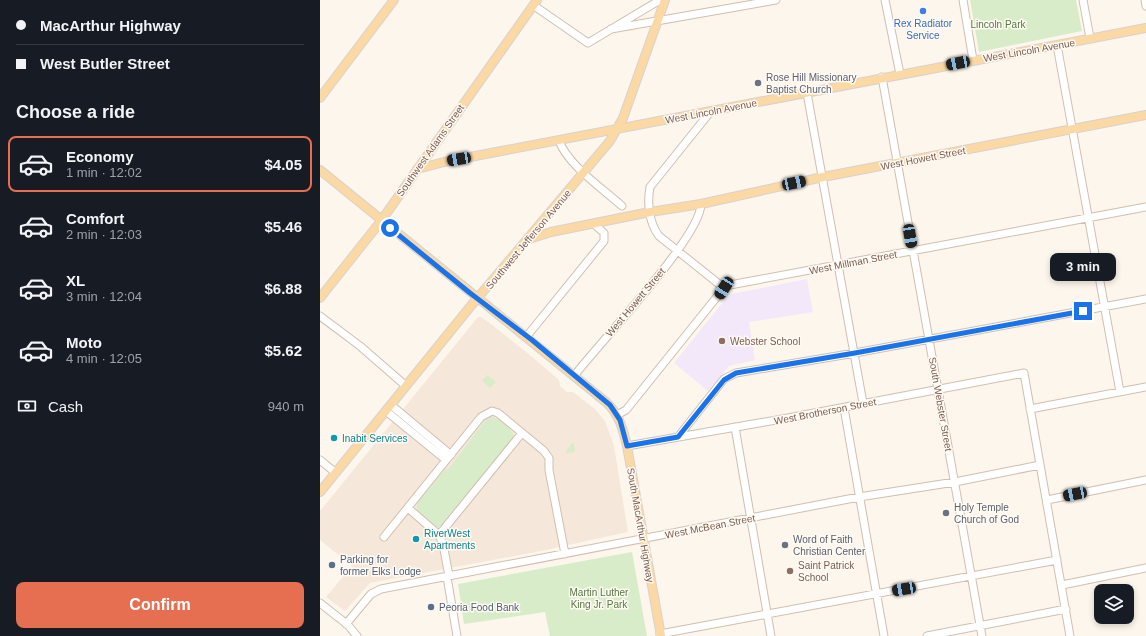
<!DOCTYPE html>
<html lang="en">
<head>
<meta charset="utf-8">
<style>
	:root { --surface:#171b24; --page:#242831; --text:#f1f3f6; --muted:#9ea1a6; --line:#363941; --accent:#e76f51 }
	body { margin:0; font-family:Helvetica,sans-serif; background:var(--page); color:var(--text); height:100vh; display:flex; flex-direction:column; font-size:15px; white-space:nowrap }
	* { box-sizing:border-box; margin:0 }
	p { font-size:13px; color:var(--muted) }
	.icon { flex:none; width:22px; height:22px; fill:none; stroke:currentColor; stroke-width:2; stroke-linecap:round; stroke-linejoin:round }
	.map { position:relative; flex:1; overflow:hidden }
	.details { display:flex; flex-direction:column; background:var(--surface); width:320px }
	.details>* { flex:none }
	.hud { display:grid; align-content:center; height:88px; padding:0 16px; background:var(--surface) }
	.controls { position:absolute; left:774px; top:584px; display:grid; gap:8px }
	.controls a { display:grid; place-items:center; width:40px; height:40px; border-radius:8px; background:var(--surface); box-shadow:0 2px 6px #0003; font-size:20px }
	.end { position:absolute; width:18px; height:18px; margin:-9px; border:5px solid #1a73e8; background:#fff; box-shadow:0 0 0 2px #fff }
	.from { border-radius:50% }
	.bubble { position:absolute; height:28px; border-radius:8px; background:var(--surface); box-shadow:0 2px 6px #0003; font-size:13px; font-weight:700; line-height:28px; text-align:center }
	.car { position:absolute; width:12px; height:24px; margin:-12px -6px; border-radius:5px; box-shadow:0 0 3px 1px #0007; background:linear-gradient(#222 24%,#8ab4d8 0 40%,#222 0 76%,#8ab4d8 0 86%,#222 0) }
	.hud b { display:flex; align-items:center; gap:14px; height:38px; font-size:15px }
	.hud b+b { border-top:1px solid var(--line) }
	.hud i { width:10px; height:10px; background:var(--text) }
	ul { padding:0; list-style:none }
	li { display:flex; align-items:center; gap:12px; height:56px; margin:0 8px 6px; padding:0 8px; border:2px solid transparent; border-radius:8px }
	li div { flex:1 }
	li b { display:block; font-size:15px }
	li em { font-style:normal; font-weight:700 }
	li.current { border-color:var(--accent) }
	li>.icon { width:36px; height:36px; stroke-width:1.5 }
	h2 { padding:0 16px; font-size:18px; line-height:48px }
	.pay { display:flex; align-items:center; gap:10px; height:44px; padding:0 16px; font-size:15px }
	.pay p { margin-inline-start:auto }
	.button { display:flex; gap:8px; margin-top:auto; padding:8px 16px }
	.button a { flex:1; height:46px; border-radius:8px; background:var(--accent); color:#fff; font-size:16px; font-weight:700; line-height:46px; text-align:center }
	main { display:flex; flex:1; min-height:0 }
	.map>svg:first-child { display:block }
	.residential { fill:#f5e8da }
	.education { fill:#f3e8fa }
	.green { fill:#d8ecc9 }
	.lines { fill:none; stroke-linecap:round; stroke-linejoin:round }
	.minor-casing { stroke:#d1beb0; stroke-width:9 }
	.major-casing { stroke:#dad1cd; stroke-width:10 }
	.minor { stroke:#fff; stroke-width:7 }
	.major { stroke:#fbd9a5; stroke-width:8 }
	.route { stroke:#1a73e8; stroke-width:5 }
	.shop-dot { fill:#3f7fe0; stroke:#fffaf3; stroke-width:1.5 }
	.worship-dot { fill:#6b7280; stroke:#fffaf3; stroke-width:1.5 }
	.education-dot { fill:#8d6e63; stroke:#fffaf3; stroke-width:1.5 }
	.culture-dot { fill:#0f9aa8; stroke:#fffaf3; stroke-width:1.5 }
	.service-dot { fill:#5c6f8a; stroke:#fffaf3; stroke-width:1.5 }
	.labels { text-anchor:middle; stroke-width:3; stroke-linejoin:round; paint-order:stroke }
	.shop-label { font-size:10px; fill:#366cbe; stroke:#fffaf3 }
	.park-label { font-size:10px; fill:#537a41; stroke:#fffaf3 }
	.street-label { font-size:10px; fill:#7a5c4d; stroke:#fffaf3 }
	.worship-label { font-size:10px; fill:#5b616d; stroke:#fffaf3; text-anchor:start }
	.education-label { font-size:10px; fill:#785e54; stroke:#fffaf3; text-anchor:start }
	.culture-label { font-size:10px; fill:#0d838f; stroke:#fffaf3; text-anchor:start }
	.service-label { font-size:10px; fill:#4e5e75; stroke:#fffaf3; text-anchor:start }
</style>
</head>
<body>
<main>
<section class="details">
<div class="hud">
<b><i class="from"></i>MacArthur Highway</b>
<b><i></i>West Butler Street</b>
</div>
<h2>Choose a ride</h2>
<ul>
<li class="current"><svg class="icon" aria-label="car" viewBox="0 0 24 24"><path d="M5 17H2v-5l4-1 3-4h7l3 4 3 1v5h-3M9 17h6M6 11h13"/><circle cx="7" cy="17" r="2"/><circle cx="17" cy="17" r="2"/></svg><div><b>Economy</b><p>1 min · 12:02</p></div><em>$4.05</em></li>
<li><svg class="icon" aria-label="car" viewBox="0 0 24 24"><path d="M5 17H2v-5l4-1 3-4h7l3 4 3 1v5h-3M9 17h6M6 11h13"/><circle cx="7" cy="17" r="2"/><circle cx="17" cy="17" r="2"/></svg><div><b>Comfort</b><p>2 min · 12:03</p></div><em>$5.46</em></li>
<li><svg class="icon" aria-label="car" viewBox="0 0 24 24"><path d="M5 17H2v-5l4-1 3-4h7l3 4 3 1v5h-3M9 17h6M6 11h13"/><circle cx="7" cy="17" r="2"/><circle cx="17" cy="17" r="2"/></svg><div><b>XL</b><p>3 min · 12:04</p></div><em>$6.88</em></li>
<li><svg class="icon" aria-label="car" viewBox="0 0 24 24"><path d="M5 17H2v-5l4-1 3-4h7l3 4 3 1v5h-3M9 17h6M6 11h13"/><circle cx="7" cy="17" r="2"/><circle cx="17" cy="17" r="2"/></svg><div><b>Moto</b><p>4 min · 12:05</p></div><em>$5.62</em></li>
</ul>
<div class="pay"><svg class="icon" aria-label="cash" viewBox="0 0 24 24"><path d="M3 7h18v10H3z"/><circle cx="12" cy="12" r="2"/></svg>Cash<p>940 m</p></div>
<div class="button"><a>Confirm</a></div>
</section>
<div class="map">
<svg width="826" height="636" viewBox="0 0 826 636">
	<rect width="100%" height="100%" fill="#fdf6ec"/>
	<path class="residential" d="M158 317H161L171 324 211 356 239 380 240 386 247 392H253L275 409 285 421 294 446 308 532 226 550 50 583 25 611 6 597 32 566 0 540V511Z"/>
	<path class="education" d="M487 279 493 312 429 322 435 360 409 366 388 391 354 363 403 302 411 294Z"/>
	<path class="green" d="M650 0H756L762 31 659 52Z
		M167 375 176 382 170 388 162 381Z
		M170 417C180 417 194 429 194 439L146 499 143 500 123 527H114L97 512V503L125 470 129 468 163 423Z
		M254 443 255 452 245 453 251 444Z
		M312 552 327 636H230L225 612 144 624 138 584Z"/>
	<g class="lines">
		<g class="minor-casing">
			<path id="minor" d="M565 0 580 74
				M643 0 653 60
				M763 0 770 38
				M825 0 826 6
				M213 5 268 43 340 0
				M291 29 456 0
				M737 45 800 392
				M562 77 662 636
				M487 93 543 403
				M391 111 330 187C327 203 329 223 339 236L404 288
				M239 141C249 166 282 188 302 206
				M0 316 40 346 86 386
				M207 336 284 241V233L274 224
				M254 376C279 343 381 237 381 204
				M71 405 131 455
				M524 408 564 636
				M710 409 826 387
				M66 411 126 460
				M297 415 306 410 404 288 410 285 826 207
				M415 427 451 636
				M358 437 404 379 416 373 535 353 826 299
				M307 446 468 418 704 373 750 636
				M0 460 16 473
				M727 500 826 480
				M88 508 119 535 123 544 129 576
				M119 535 202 433
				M64 537 161 417 172 411 178 413 224 451 229 458V470L245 554
				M127 577 137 636
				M742 585 826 568
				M0 603 28 625 37 636
				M26 624 51 594 61 589 539 497 635 482 720 465
				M340 634 737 560
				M607 636 746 609"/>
		</g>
		<g class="major-casing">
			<path id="major" d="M0 98 74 0
				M97 169 124 162 826 28
				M0 170 286 402C299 414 303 429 307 446L341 636
				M209 239 231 232 330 212 381 204 503 177 826 115
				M0 298 61 221 217 0
				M0 492 150 307 290 141 303 118 345 0"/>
		</g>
		<use href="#minor" class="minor"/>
		<use href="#major" class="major"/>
	</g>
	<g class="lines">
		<path class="route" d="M70 228 150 293 212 340 290 405 300 420 307 446 358 437 404 380 416 373 535 353 763 311"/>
	</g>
	<circle class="shop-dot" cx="603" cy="11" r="4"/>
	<g class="worship-dot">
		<circle cx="438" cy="83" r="4"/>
		<circle cx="626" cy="513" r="4"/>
		<circle cx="465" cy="545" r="4"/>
	</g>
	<g class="education-dot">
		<circle cx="402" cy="341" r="4"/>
		<circle cx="470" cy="571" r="4"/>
	</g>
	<g class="culture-dot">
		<circle cx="14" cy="438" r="4"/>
		<circle cx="96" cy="539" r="4"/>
	</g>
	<g class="service-dot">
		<circle cx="12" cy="565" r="4"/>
		<circle cx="111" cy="607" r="4"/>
	</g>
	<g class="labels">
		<g class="shop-label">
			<text x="603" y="27">Rex Radiator<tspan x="603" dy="12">Service</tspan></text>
		</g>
		<g class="park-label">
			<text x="678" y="28">Lincoln Park</text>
			<text x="279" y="596">Martin Luther<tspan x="279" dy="12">King Jr. Park</tspan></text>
		</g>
		<g class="street-label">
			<text transform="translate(709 50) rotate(-10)" y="4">West Lincoln Avenue</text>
			<text transform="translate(391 111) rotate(-11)" y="4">West Lincoln Avenue</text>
			<text transform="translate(110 150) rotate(-55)" y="4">Southwest Adams Street</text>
			<text transform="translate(603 158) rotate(-11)" y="4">West Howett Street</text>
			<text transform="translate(208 239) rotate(-50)" y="4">Southwest Jefferson Avenue</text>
			<text transform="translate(533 262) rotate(-11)" y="4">West Millman Street</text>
			<text transform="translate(315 302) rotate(-50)" y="4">West Howett Street</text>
			<text transform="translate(621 404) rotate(80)" y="4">South Webster Street</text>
			<text transform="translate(505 411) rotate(-11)" y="4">West Brotherson Street</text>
			<text transform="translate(321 525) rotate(80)" y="4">South MacArthur Highway</text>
			<text transform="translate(390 526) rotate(-11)" y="4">West McBean Street</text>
		</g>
		<g class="worship-label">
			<text x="446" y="81">Rose Hill Missionary<tspan x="446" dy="12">Baptist Church</tspan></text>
			<text x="634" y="511">Holy Temple<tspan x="634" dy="12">Church of God</tspan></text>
			<text x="473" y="543">Word of Faith<tspan x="473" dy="12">Christian Center</tspan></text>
		</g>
		<g class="education-label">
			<text x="410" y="345">Webster School</text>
			<text x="478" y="569">Saint Patrick<tspan x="478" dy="12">School</tspan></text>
		</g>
		<g class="culture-label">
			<text x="22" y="442">Inabit Services</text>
			<text x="104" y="537">RiverWest<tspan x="104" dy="12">Apartments</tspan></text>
		</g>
		<g class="service-label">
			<text x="20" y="563">Parking for<tspan x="20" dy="12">former Elks Lodge</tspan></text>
			<text x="119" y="611">Peoria Food Bank</text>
		</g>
	</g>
</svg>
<div class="controls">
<a><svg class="icon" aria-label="layers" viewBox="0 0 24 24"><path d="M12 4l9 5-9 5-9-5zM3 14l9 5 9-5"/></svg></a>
</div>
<i class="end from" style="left:70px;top:228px"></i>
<i class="end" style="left:763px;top:311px"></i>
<div class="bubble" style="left:730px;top:253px;width:66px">3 min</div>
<i class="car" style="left:638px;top:63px;rotate:259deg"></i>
<i class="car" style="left:139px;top:159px;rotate:260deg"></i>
<i class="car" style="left:474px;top:183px;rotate:78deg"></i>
<i class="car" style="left:590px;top:236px;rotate:170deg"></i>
<i class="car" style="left:404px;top:288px;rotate:213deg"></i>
<i class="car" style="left:755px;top:494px;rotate:259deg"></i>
<i class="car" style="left:584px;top:589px;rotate:260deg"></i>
</div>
</main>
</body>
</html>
